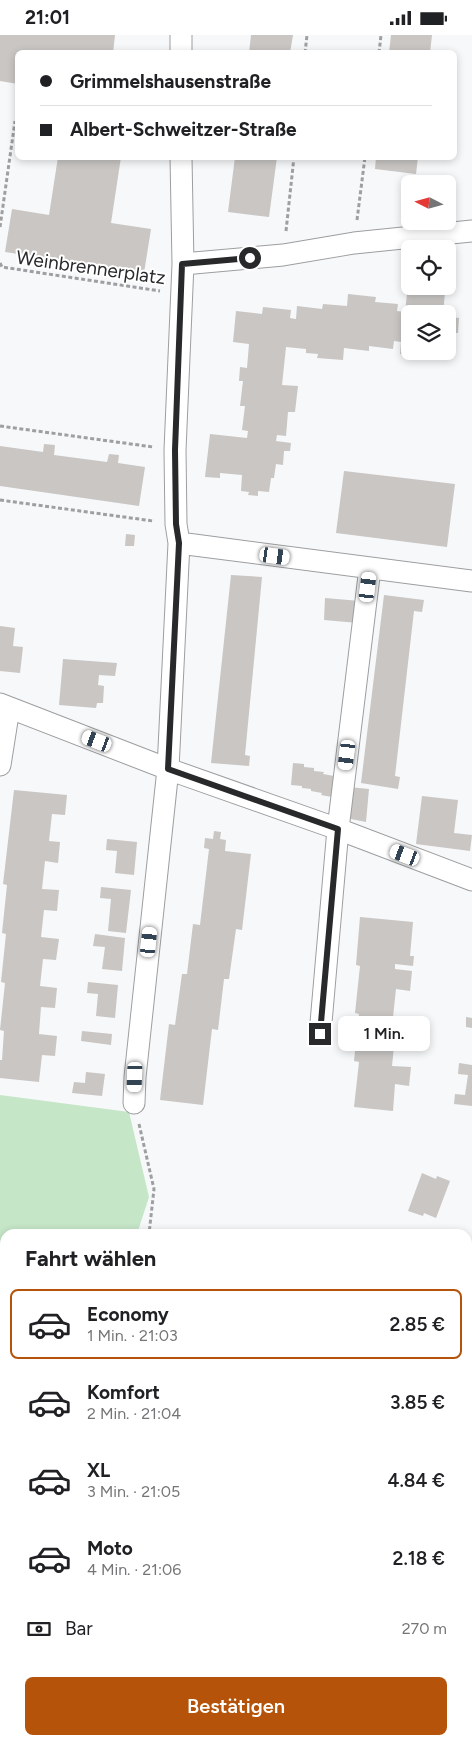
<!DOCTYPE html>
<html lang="de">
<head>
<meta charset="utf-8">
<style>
	:root { --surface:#fff; --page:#f2f2f2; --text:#202124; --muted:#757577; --line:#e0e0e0; --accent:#b45309 }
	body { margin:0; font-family:Figtree,sans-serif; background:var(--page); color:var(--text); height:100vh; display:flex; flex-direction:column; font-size:19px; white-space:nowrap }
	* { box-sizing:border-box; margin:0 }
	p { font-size:16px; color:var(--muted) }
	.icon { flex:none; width:28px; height:28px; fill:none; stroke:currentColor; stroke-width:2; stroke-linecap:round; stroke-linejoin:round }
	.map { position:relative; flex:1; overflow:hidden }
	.sheet { position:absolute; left:0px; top:1194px; width:472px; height:516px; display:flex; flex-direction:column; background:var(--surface); border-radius:15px 15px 0 0; box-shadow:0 2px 8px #0003 }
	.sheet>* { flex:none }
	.hud { position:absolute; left:15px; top:15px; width:442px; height:110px; border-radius:8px; box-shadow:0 2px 8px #0003; display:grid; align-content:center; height:110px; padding:0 25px; background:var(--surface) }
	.needle { width:32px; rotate:276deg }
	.tools { position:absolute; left:401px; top:140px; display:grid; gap:10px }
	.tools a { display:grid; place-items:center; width:55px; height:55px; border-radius:8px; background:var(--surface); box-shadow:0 2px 8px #0003; font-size:25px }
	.end { position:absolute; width:22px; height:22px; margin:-11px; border:6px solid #28292a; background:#fff; box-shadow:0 0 0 2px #fff }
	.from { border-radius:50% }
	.bubble { position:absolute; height:35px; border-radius:8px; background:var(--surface); box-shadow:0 2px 8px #0003; font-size:16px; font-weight:600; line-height:35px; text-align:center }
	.car { position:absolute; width:15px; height:30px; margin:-15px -8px; border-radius:6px; box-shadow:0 0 4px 1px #0007; background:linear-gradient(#fff 24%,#345 0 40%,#fff 0 76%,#345 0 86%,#fff 0) }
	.hud b { display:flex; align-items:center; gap:18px; height:48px; font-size:19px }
	.hud b+b { border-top:1px solid var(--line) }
	.hud i { width:12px; height:12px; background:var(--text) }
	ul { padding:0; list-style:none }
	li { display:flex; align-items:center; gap:15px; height:70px; margin:0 10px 8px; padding:0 15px; border:2px solid transparent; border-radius:8px }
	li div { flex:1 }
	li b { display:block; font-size:19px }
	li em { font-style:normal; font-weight:600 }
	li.on { border-color:var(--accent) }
	li>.icon { width:45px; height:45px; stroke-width:1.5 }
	h2 { padding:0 25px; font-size:22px; line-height:60px }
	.pay { display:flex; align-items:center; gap:12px; height:55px; padding:0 25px; font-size:19px }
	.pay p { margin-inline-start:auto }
	.primary-button { display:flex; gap:10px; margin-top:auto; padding:10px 25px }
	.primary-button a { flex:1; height:58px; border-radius:8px; background:var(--accent); color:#fff; font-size:20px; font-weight:600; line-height:58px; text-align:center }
	.status { display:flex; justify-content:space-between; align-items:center; height:35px; padding:0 25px; background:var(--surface); direction:ltr }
	.status svg { height:14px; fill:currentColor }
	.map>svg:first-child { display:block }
	.green { fill:#c6e6c8 }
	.building { fill:#c9c6c4 }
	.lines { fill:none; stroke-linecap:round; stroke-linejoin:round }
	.street-casing { stroke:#9c9ea0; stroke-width:23 }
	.path { stroke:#9e9fa1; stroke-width:3; stroke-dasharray:4 2.5; stroke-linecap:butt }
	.street { stroke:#fff; stroke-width:21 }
	.route { stroke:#28292a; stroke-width:6 }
	.labels { text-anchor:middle; stroke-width:4; stroke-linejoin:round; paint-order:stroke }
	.street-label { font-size:19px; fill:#28292a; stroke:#fff }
</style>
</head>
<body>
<div class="status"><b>21:01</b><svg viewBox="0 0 49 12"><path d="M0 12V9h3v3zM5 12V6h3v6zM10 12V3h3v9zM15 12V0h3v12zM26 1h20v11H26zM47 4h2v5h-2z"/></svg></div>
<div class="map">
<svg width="472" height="1709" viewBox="0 0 472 1709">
	<rect width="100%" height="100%" fill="#f6f8fa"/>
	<path class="green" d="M0 1060 129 1077 149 1162 137 1199H5V1385L0 1380Z"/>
	<path class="building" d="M0 0H115L113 18H18V49L0 46Z
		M251 0H293L290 18H249Z
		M391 0H432L430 18H389Z
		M58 122H121L111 188 151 194 144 238 5 217 12 174 49 180Z
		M235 122H277L269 182 228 177Z
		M376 122H418L416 139 375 134Z
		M409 241H410V251H448V244H452L451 258 445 257 443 279H410V321L400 319 401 307 394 306 393 314 369 311V316L344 313 343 325 317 323 318 319 306 318V314L286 312 282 350 298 351 295 377H288L286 401 277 400 276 406 291 408 290 416H284L283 430 276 429 274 443H271L269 457 258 456V461L248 460 249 457 241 456 242 440 220 438V443L205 442 210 399 247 403 248 396 242 395 245 371H240L243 346H239L240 332 247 333 249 309 233 307 236 276 262 279 263 272 291 275 290 283 296 284 297 271 322 274 323 269 347 271 348 259 376 262 375 267 398 269 397 276 405 277Z
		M448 282 459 283 458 298H453L452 310H448Z
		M44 409 55 410 54 420 107 427 109 419 119 420 118 428 145 432 139 471 0 451V411L43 417Z
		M344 436 455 449 447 512 336 498Z
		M126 499 135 500 134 511H125Z
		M231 540 262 542 245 720 250 721 249 731 211 728Z
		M384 560 424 565 422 577 414 576 395 741 400 742 398 754 361 748Z
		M325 563 360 566 358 588 324 585Z
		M0 591 15 593 13 611 23 612 20 638 0 636Z
		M63 624 117 628 115 641 99 640 98 650 104 651 103 668H97L96 673 59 670Z
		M293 728 304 729V732L314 733V736L324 737 323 739 334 741 332 762 321 760 322 758 311 756V754L302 753V751L291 750Z
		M349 752 369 754 366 787 346 783Z
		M14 755 67 760 65 780 52 779 49 806 60 807 58 828 45 826 42 854 59 855 57 876 44 875 41 902 59 904 56 925 43 924 40 951 57 953 55 973 41 972 39 999 57 1001 55 1021 42 1020 39 1047 0 1043V1025H2L4 996 0 995 5 948 1 947 6 899 2 898 7 850 3 849Z
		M422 761 458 765 454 798 472 800 470 816 416 809Z
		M214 796 221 797 220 804 226 805 225 816 251 819 242 895 236 894 229 944H224L218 995 212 994 203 1070 160 1065 169 989 175 990 182 939H187L193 889 200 890 209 814 204 813 205 803 213 804Z
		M107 804 137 807 134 840 115 838 117 816 106 815Z
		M101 852 131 855 126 898 108 896 111 864 100 863Z
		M360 882 413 887 410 921H414L413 931 395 929V934L412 936 410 956 396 954 393 982 412 985 410 1003 395 1001 392 1031 411 1032 409 1051 395 1049 393 1076 354 1072 359 1027 354 1026 359 979 355 978 360 931 356 930Z
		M95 899 125 903 122 936 102 934 105 912 93 911Z
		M88 947 118 950 115 983 96 981 98 959 87 958Z
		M466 982 472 983V993L466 992Z
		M82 996 112 999 111 1010 81 1006Z
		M459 1028 472 1030V1071L454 1069 455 1059 465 1060 468 1040 458 1039Z
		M86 1037 105 1039 102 1061 72 1058 74 1047 85 1048Z
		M422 1138 436 1144 437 1141 450 1146 436 1183 424 1178 423 1181 408 1176Z
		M468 1366 472 1370 468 1378Z
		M472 1398V1413L468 1410V1403Z
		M472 1503V1575L468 1581V1509Z
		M0 1633 5 1634V1682L0 1681Z
		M472 1688V1709H451L455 1705H468V1693Z"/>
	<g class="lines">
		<g class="street-casing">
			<path id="street" d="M181 18V0
				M183 229 283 220 354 208 472 196
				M179 508 472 546
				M0 669 168 734 338 794 472 845
				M0 730 9 673
				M320 999 338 794 370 533
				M134 1068 135 1042 168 734 179 508 176 489 175 415 183 229 181 122
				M468 1460 472 1464
				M468 1657 472 1652
				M381 1705 387 1709
				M45 1709V1705
				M416 1709 420 1705"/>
		</g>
		<path class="path" d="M305 18 307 0
			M379 18 381 0
			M357 185 365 122
			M0 192 15 86
			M286 196 294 122
			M0 228 2 232 160 256
			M0 391 153 412
			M0 465 153 486
			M139 1089 154 1154 149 1199
			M468 1226 472 1216
			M468 1251 472 1255
			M0 1350 5 1356
			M0 1431 5 1444
			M0 1498 5 1503
			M256 1705 261 1709"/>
		<use href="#street" class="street"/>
	</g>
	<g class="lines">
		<path class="route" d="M250 223 182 229 175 415 176 489 179 508 168 734 338 794 320 999"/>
	</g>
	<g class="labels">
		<g class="street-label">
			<text transform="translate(91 232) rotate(8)" y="7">Weinbrennerplatz</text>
		</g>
	</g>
</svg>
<div class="tools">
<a><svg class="needle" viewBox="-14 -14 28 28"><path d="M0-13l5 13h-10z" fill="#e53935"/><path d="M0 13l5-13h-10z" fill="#757577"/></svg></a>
<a><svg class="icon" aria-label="locate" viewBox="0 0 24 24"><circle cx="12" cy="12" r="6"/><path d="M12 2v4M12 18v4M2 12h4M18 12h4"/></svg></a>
<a><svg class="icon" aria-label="layers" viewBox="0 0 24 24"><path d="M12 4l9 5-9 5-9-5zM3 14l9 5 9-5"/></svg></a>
</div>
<i class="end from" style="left:250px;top:223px"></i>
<i class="end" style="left:320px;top:999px"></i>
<div class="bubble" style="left:338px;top:981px;width:92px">1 Min.</div>
<i class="car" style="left:275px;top:521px;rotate:98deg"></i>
<i class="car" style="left:368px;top:552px;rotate:7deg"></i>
<i class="car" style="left:97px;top:706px;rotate:291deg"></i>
<i class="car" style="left:347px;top:720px;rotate:187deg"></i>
<i class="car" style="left:405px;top:820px;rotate:291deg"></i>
<i class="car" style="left:149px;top:907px;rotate:6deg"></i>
<i class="car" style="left:135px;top:1042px;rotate:182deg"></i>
<div class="hud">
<b><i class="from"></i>Grimmelshausenstraße</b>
<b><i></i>Albert-Schweitzer-Straße</b>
</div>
<section class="sheet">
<h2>Fahrt wählen</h2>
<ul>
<li class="on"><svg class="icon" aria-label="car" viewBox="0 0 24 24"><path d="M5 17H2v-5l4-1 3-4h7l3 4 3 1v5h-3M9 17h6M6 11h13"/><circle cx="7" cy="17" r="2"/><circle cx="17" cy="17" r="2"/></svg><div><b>Economy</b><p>1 Min. · 21:03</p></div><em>2.85 €</em></li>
<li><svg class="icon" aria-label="car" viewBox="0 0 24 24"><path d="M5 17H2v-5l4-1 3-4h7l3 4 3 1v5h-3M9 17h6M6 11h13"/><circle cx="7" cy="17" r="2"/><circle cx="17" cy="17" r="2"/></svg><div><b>Komfort</b><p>2 Min. · 21:04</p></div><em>3.85 €</em></li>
<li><svg class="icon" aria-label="car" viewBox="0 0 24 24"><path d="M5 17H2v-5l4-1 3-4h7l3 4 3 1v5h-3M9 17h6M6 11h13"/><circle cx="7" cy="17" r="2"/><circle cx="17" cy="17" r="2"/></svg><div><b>XL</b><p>3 Min. · 21:05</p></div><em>4.84 €</em></li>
<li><svg class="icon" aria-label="car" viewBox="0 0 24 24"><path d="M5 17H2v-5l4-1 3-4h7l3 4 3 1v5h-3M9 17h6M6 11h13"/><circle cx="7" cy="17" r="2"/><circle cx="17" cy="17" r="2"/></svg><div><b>Moto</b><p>4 Min. · 21:06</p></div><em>2.18 €</em></li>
</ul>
<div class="pay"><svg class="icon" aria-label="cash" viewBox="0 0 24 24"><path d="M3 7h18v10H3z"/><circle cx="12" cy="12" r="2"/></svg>Bar<p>270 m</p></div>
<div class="primary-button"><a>Bestätigen</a></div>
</section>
</div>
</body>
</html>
